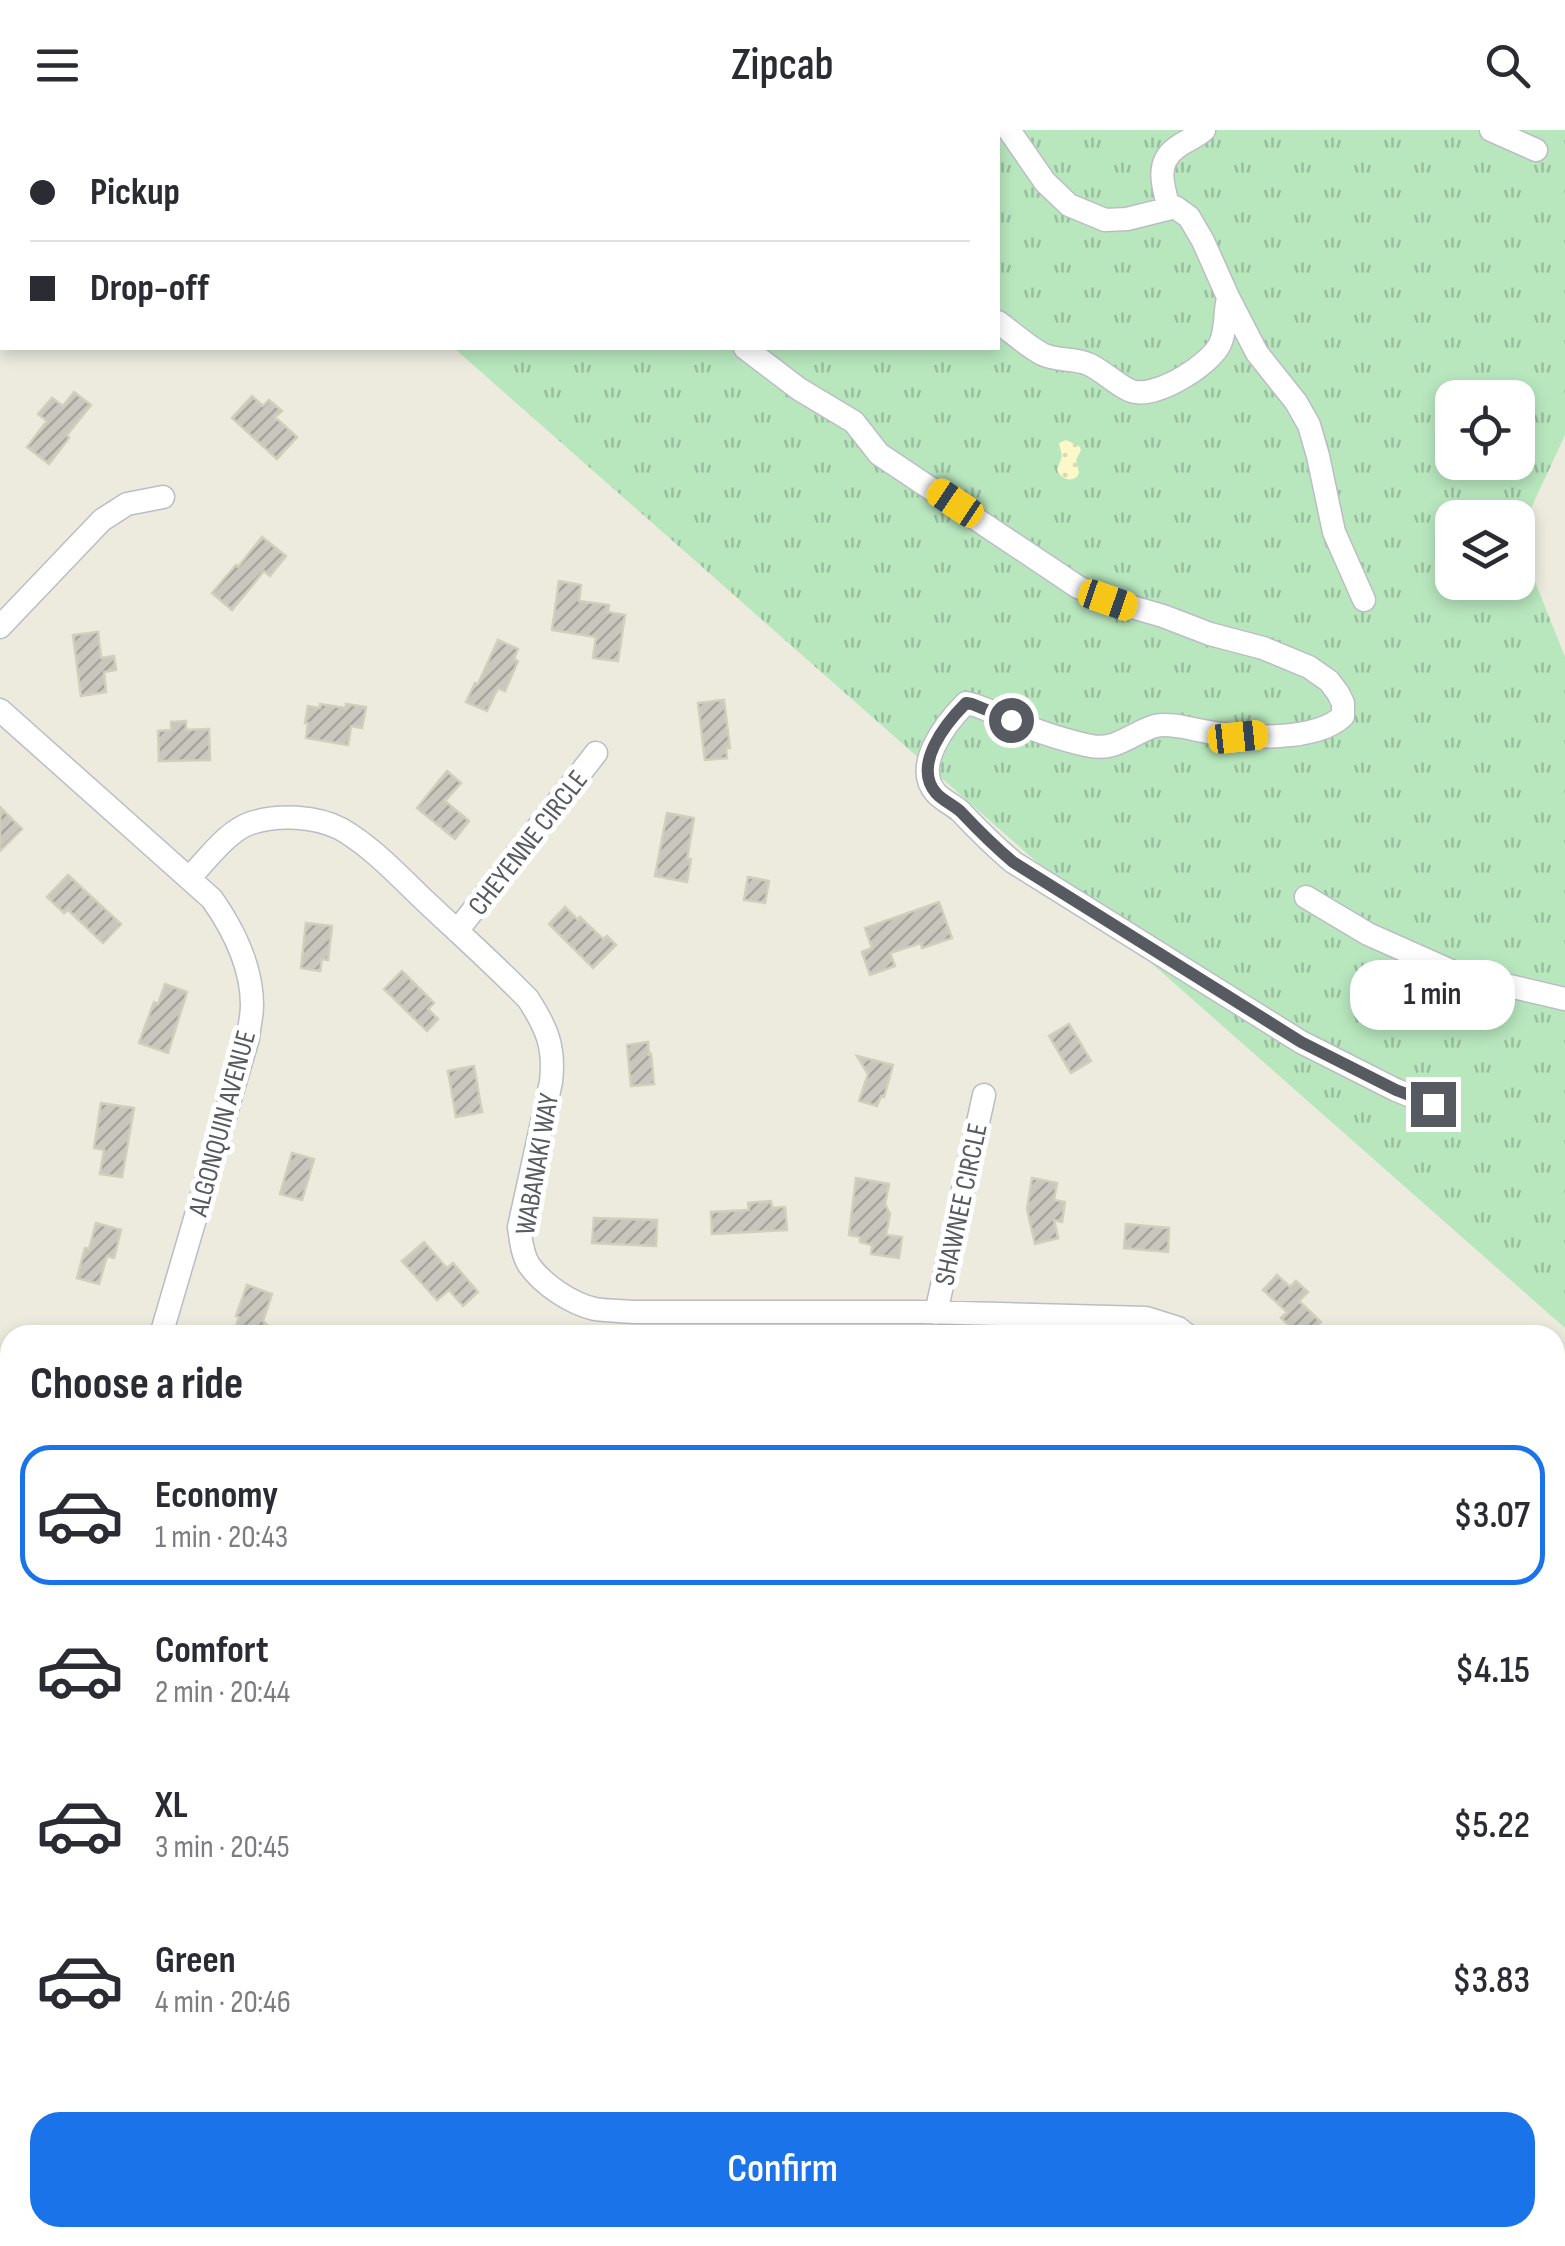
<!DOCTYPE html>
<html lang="en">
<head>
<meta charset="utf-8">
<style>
	:root { --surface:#fff; --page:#f2f2f3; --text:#2b2b33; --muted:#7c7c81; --line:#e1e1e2; --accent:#1a73e8 }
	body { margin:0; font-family:"Sofia Sans Condensed",sans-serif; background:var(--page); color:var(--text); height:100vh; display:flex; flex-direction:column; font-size:38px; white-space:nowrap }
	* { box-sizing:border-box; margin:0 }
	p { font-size:32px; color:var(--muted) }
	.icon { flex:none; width:55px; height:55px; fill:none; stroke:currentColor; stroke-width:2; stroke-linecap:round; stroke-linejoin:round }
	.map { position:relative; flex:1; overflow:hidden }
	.drawer { position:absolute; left:0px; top:1195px; width:1565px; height:922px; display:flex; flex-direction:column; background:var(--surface); border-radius:30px 30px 0 0; box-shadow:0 5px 15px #0003 }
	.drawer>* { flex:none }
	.top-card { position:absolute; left:0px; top:0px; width:1000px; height:220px; box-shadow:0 5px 15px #0003; display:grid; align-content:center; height:220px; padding:0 30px; background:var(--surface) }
	.buttons { position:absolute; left:1435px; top:250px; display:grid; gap:20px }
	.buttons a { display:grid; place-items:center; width:100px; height:100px; border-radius:20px; background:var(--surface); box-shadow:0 5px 15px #0003; font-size:50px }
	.end { position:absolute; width:45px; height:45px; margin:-22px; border:12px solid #575a61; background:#fff; box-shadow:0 0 0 5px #fff }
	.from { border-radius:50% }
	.bubble { position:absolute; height:70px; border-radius:30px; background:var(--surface); box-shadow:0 5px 15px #0003; font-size:32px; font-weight:600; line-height:70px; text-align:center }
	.car { position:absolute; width:30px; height:60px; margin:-30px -15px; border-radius:12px; box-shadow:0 0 8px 2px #0007; background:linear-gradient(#f5c518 24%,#345 0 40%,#f5c518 0 76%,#345 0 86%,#f5c518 0) }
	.top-card b { display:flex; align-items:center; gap:35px; height:95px; font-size:38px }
	.top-card b+b { border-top:2px solid var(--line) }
	.top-card i { width:25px; height:25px; background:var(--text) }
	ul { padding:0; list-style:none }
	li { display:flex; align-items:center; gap:30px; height:140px; margin:0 20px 15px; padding:0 10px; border:5px solid transparent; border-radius:30px }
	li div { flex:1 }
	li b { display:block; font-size:38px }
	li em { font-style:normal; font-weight:600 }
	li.on { border-color:var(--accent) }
	li>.icon { width:90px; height:90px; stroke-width:1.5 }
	h2 { padding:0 30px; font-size:45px; line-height:120px }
	.action { display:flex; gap:20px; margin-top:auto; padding:20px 30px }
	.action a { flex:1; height:115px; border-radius:30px; background:var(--accent); color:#fff; font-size:40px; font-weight:600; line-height:115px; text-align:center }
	header { display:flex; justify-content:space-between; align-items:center; height:130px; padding:0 30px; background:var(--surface); font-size:45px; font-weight:600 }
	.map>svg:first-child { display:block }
	.grass { fill:url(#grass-tufts); fill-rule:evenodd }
	.sand { fill:url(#sand-dots) }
	.park { fill:url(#park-dots) }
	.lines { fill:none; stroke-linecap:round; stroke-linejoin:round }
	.stream { stroke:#9bc6ff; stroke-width:5 }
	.building { fill:url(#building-hatch); stroke:#d1cebc; stroke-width:2.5 }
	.minor-casing { stroke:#bcbdc4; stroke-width:25 }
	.major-casing { stroke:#fce347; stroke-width:32 }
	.path { stroke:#91c8a8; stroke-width:4; stroke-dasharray:10 5; stroke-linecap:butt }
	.minor { stroke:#fff; stroke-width:22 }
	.major { stroke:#fffda0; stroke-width:30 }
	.rail { stroke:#b5b6b6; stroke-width:5; stroke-dasharray:2.5 12; stroke-linecap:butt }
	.route { stroke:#575a61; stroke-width:12 }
	.labels { text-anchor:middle; stroke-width:10; stroke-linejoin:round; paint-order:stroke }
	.street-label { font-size:28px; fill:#575a61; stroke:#fff }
</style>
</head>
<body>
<header><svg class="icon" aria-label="menu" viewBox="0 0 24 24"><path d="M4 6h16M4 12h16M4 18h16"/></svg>Zipcab<svg class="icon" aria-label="search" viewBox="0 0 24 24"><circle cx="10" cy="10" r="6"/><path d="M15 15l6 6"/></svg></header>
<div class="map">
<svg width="1565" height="2116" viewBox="0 0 1565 2116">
	<defs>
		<pattern id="grass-tufts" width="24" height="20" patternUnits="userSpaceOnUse" patternTransform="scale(2.5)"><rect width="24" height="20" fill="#b8e7be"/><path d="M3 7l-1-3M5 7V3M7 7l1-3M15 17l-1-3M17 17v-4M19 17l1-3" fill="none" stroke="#98be9e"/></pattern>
		<pattern id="sand-dots" width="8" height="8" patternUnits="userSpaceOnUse" patternTransform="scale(2.5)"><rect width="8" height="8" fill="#fdf8c9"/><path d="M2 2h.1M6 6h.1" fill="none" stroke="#dbd7af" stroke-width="1.8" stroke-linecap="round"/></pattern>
		<pattern id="park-dots" width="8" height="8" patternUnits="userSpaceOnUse" patternTransform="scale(2.5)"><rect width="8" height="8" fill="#b8e7be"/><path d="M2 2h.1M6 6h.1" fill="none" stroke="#98be9e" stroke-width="1.8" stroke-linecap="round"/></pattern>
		<pattern id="building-hatch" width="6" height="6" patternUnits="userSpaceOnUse" patternTransform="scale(2.5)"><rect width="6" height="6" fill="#c9c7bd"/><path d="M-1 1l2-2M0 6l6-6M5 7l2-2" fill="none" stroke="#a6a59d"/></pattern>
	</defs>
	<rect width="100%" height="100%" fill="#ecebde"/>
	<path class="grass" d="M204 0H1565V305L1518 406V388H1452V452H1518V409L1565 527V1198L454 218H998V2H207ZM1452 268H1518V332H1452Z"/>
	<path class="sand" d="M1066 310 1079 316 1081 320 1076 330 1079 343 1077 347C1069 352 1062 349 1057 340L1062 326 1059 313Z"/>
	<path class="park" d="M0 1763H10V2108H1071L1062 2116H0Z"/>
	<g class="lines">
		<path class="stream" d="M1555 1269 1565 1273"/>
	</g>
	<path class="building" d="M74 262 91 275 67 305 69 308 49 334 27 317 47 291 38 284 52 268 63 276Z
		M252 266 263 276 269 270 282 281 275 287 297 307 277 329 232 288Z
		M262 407 286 426 270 446 264 441 232 480 212 463 236 435 238 437Z
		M559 451 581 455 579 471 609 475 608 482 625 485 618 531 593 528 596 507 552 500Z
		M98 502 101 528 114 526 116 540 104 542 106 562 81 566 73 505Z
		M498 510 518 519 514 529 518 531 505 561 498 558 487 581 466 572 475 553 478 554Z
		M724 570 730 618H726L727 628 705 630 698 573Z
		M320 574 346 578V574L366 577 362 598 351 596 348 615 306 608 308 593H305L308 576 320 578Z
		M186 591V600L209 599 210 630 159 631 158 601 171 600V592Z
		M447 641 461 653 445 671 469 691 455 709 417 678Z
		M0 677 22 699 0 721Z
		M667 683 694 688 687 729H691L687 752 655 746Z
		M68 745 121 794 103 813 68 780 64 783 47 767Z
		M748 747 769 751 765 773 744 770Z
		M939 772 952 808 922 818 921 813 890 823 895 836 870 845 862 822 872 818 865 798Z
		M565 777 578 790 580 787 603 809 607 806 616 815 593 838 549 794Z
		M306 793 332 796 328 830 322 829 320 841 301 838Z
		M402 841 434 873 428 879 438 889 427 901 384 859Z
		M165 854 187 862 168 923 139 913 154 872 158 874Z
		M1069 894 1091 931 1071 943 1049 906Z
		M648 912 649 925 651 924 654 954 631 956 627 915Z
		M857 926 893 935 884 967 881 966 877 976 859 971 868 944Z
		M474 936 482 982 456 987 448 941Z
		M101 973 134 978 122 1047 100 1044 104 1020 94 1018Z
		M292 1023 314 1029 302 1070 280 1064Z
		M856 1048 889 1054 885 1074 890 1084 886 1105 902 1107 899 1128 871 1124 872 1115 860 1112V1107L849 1105Z
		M1032 1048 1057 1053 1054 1070 1065 1072 1062 1092 1054 1090 1058 1108 1035 1114 1027 1079Z
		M771 1071 772 1078 785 1077 787 1100 712 1104 711 1082 749 1080 748 1073Z
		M594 1088 657 1090 656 1116 592 1113Z
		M96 1093 121 1100 114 1128 107 1126 99 1154 77 1148 85 1118 89 1119Z
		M1126 1094 1169 1098 1168 1122 1124 1118Z
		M424 1112 447 1138 453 1133 478 1162 463 1176 449 1160 437 1170 402 1131Z
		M1277 1145 1290 1157 1296 1151 1308 1162 1299 1171 1321 1192 1309 1205H1299L1281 1188 1287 1182 1263 1160Z
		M247 1155 272 1164 263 1191 277 1205H233L239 1187 236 1186Z"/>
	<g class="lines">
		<g class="minor-casing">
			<path id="minor" d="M479 0 482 2
				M759 0 764 2
				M1009 0 1045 52 1069 75 1105 90 1127 89 1175 77 1189 87 1203 111 1228 167 1257 223 1296 272 1309 295 1318 326 1334 402 1364 470
				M1491 0 1536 20
				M1169 78C1163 57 1155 33 1176 18 1185 11 1195 8 1204 0
				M998 192C1012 202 1027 216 1042 224 1056 231 1074 228 1088 234 1103 240 1122 260 1135 262 1159 266 1209 236 1220 214 1227 199 1224 184 1228 168
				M745 218 799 259 854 292 879 324 1078 457 1108 470 1163 486 1210 504 1263 518 1309 537 1329 551 1338 563 1343 573V586C1316 612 1244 608 1209 602 1193 600 1171 592 1155 596 1132 603 1116 621 1091 616 1065 611 1040 602 1017 593 1000 586 983 576 966 573 946 593 912 636 936 663 943 671 954 675 961 682 978 700 994 716 1013 732L1301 912 1396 960 1433 975
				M0 497 102 390 127 374 163 367
				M0 580 212 769C233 799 252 837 252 875 252 886 249 897 248 908L161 1205
				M189 748C207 730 227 701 251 693 279 684 316 686 341 699 372 717 397 744 423 769 458 802 494 834 528 869 547 898 555 917 551 952L519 1097C521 1110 522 1124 529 1135 543 1155 572 1174 595 1179 607 1181 622 1181 635 1182H922L1146 1188 1178 1198 1187 1205
				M1306 767 1368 804 1458 844 1565 869
				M457 801 596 623
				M936 1183 984 965"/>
		</g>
		<g class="major-casing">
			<path id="major" d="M0 1556H10
				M1555 1560H1565
				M1555 1764 1565 1759
				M1086 2116 1096 2108"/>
		</g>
		<path class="path" d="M0 1827H10
			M0 2033 10 2035
			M375 2108 377 2116
			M765 2116 768 2108"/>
		<use href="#minor" class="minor"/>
		<use href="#major" class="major"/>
		<path class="rail" d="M1555 2094 1565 2091
			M1486 2116 1513 2108
			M1515 2116 1542 2108"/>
	</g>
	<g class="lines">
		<path class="route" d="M1011 590 972 574 966 573C946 593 912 635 936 663 943 671 954 675 961 682 978 700 994 716 1013 732L1301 912 1396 960 1433 974"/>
	</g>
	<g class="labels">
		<g class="street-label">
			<text transform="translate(527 712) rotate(-52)" y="10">CHEYENNE CIRCLE</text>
			<text transform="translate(221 993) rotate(-75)" y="10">ALGONQUIN AVENUE</text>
			<text transform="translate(536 1034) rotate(-80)" y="10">WABANAKI WAY</text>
			<text transform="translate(960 1074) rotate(-78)" y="10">SHAWNEE CIRCLE</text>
		</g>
	</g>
</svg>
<div class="buttons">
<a><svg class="icon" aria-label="locate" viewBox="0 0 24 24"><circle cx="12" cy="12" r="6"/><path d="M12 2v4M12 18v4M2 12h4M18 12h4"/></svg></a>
<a><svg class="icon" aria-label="layers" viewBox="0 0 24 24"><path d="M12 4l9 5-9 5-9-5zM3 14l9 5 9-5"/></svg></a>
</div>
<i class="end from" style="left:1011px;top:590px"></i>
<i class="end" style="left:1433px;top:974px"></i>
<div class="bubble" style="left:1350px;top:830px;width:165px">1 min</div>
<i class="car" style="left:955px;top:373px;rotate:304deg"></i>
<i class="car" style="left:1108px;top:470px;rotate:109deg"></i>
<i class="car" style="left:1238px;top:607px;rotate:84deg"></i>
<div class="top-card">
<b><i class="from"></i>Pickup</b>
<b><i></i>Drop-off</b>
</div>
<section class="drawer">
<h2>Choose a ride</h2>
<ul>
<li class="on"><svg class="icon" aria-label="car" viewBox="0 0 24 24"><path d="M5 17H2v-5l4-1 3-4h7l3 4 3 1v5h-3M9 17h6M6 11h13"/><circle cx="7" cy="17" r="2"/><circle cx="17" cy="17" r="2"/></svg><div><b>Economy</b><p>1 min · 20:43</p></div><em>$3.07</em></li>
<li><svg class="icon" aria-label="car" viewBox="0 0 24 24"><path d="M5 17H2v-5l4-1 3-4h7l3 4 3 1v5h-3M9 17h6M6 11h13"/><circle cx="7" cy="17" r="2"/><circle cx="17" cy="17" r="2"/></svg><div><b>Comfort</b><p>2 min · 20:44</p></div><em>$4.15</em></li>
<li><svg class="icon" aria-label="car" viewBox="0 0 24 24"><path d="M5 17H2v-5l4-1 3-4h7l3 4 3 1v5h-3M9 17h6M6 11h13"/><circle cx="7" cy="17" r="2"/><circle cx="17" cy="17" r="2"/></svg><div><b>XL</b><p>3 min · 20:45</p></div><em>$5.22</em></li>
<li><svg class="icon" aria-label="car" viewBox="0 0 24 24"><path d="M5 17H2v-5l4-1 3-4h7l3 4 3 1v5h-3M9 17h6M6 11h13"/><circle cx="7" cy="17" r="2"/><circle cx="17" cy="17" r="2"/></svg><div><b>Green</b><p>4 min · 20:46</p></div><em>$3.83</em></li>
</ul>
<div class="action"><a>Confirm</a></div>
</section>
</div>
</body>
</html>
